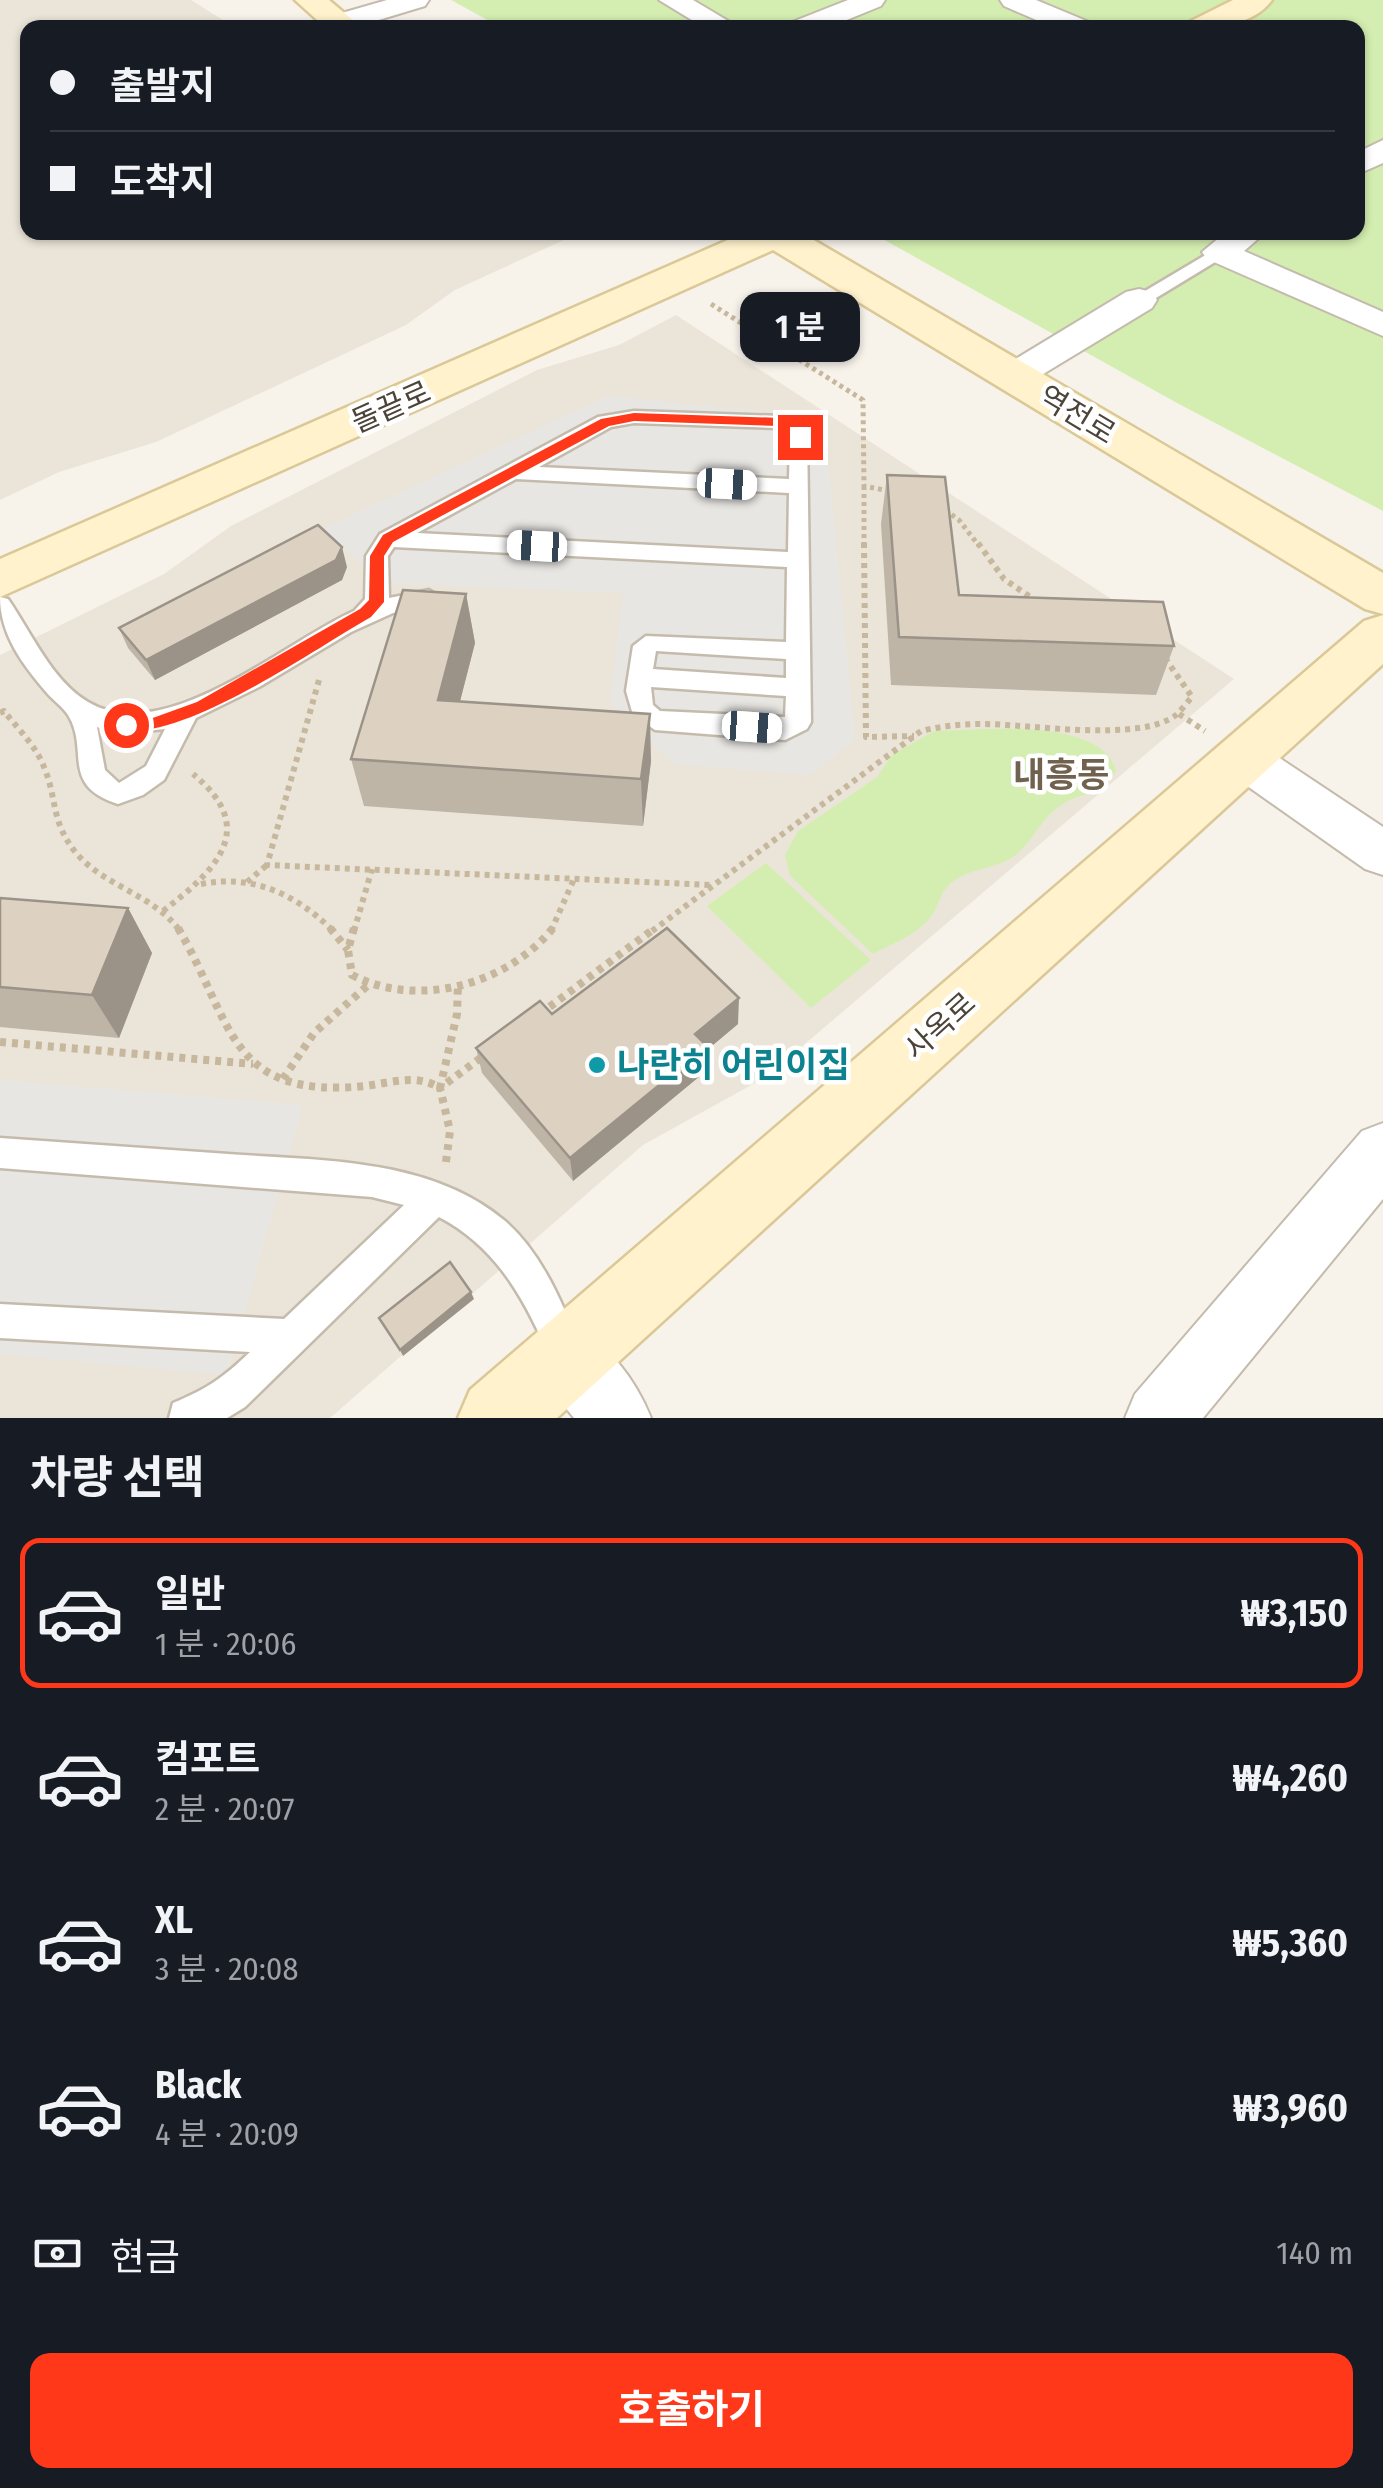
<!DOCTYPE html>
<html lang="ko">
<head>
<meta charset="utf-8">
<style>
	:root { --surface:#171b24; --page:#20242c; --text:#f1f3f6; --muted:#9ea1a6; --line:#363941; --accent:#ff381a }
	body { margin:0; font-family:"Fira Sans Condensed","Noto Sans KR",sans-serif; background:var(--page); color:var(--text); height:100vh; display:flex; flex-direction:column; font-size:38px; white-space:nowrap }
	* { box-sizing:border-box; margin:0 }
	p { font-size:32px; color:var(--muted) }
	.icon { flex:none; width:55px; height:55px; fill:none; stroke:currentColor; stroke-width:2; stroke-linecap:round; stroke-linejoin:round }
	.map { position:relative; height:1418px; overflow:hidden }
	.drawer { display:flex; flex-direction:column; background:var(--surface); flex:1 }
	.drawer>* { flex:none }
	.hud { position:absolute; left:20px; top:20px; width:1345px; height:220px; border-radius:20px; box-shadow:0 2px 8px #0004; display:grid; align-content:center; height:220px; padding:0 30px; background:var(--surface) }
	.end { position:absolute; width:45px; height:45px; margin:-22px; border:12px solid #ff381a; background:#fff; box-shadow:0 0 0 5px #fff }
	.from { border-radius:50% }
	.bubble { position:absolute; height:70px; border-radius:20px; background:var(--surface); box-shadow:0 2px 8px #0004; font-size:32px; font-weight:700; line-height:70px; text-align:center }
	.car { position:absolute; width:30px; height:60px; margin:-30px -15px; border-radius:12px; box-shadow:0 0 8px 2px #0007; background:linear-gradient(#fff 24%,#345 0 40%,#fff 0 76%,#345 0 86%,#fff 0) }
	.hud b { display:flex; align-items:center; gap:35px; height:95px; font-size:38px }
	.hud b+b { border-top:2px solid var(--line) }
	.hud i { width:25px; height:25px; background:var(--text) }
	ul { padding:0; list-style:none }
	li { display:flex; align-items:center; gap:30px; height:150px; margin:0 20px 15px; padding:0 10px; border:5px solid transparent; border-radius:20px }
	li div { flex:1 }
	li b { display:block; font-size:38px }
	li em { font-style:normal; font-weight:700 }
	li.on { border-color:var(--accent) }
	li>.icon { width:90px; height:90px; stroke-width:1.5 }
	h2 { padding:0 30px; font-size:45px; line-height:120px }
	.pay { display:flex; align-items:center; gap:25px; height:110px; padding:0 30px; font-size:38px }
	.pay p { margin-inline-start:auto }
	.action { display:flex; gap:20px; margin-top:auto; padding:20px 30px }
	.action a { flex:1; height:115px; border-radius:20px; background:var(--accent); color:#fff; font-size:40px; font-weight:700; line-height:115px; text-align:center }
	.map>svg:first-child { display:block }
	.residential { fill:#ebe5d9 }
	.green { fill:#d4eeb1 }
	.parking { fill:#e8e6e3 }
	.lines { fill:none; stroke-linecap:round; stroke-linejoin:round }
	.lane-casing { stroke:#c4bbac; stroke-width:5 }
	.street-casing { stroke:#c4bbac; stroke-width:4 }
	.secondary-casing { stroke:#dbc897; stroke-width:5 }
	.path-far2 { stroke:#c7b79c; stroke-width:5; stroke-dasharray:4 4; stroke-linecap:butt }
	.path-far1 { stroke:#c7b79c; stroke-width:6; stroke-dasharray:5 5; stroke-linecap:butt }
	.path { stroke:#c7b79c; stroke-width:8; stroke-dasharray:6 6; stroke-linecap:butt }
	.lane { fill:#fff; fill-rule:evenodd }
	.street { fill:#fff; fill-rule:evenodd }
	.secondary { fill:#fff2cd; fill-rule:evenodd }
	.wall { fill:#beb5a7 }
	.shaded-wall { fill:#9b9388 }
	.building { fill:#ddd2c2; stroke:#9b9388; stroke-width:2.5 }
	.route { fill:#ff381a }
	.culture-dot { fill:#0f9aa8; stroke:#fff; stroke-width:4 }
	.labels { text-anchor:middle; stroke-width:9; stroke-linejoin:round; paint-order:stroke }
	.street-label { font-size:30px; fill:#4c4438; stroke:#fff }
	.quarter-label { font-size:35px; font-weight:bold; fill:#70624e; stroke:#fff }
	.near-culture-label { font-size:35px; font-weight:bold; fill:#0d838f; stroke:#fff; text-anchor:start }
</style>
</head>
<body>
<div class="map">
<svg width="1383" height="1418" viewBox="0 0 1383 1418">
	<rect width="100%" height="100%" fill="#f7f3eb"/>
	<path class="residential" d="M0 0H191L234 27 28 28V232H559L568 238 455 290 406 325 156 442 59 472 0 500Z
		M676 315 1234 679 766 1077 643 1145 330 1418H0V655L164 574 231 526 537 370 619 345Z"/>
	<path class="green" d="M451 0H1383V511L1177 403 872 233 1358 232V28H502Z
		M934 731C979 730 1102 716 1116 771 1099 797 1081 791 1060 806 1041 818 1032 844 1013 857 993 870 968 868 950 884 941 893 940 900 935 910 924 932 894 943 873 954L790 876 785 855 798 831 877 777 892 755Z
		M766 863 871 960 811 1008 707 906Z"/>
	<path class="parking" d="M607 396 824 417 855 740 809 775 674 764 610 703 623 593 381 583 324 528Z
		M0 1080 303 1105 227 1375 0 1354Z"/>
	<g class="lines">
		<g class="lane-casing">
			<path id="lane" d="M1219 247 1228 252 1225 256 1146 304 1139 306 1130 300Z
				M634 411 781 416 807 430 811 722 807 729 785 740 655 730 633 715 626 691 633 646 646 636 786 642 787 567 394 547 388 556 389 598 429 590 441 598 437 604 393 613 351 632 259 687 196 718 164 780 143 795 118 804C59 785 90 750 68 715 63 707 53 700 47 693 22 664 0 634 0 597L8 599C31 632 52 681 88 702 165 748 284 642 354 611L365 599 366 556 380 534 598 417ZM634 423 777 428 790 437 789 479 539 467 611 427ZM516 479 789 493 788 552 417 533ZM656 651 786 659V678L653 669ZM651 687 786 696 785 717 660 711 653 705ZM97 727 117 734 165 729 146 766 119 783 105 770Z
				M0 1138C71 1143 143 1148 214 1153 312 1161 427 1155 505 1221 543 1254 564 1307 582 1352L577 1364 565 1369 553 1364C526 1303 500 1249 439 1217L245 1407 227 1418H169L173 1403C207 1389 223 1378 250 1352L0 1338V1304L284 1319 404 1205 372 1197 0 1168Z"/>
		</g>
		<g class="street-casing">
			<path id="street" d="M387 0H429L425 6 352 28H327L324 23 328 17Z
				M659 0H693L740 28H705Z
				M848 0H885L881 6 827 28H789L792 22Z
				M1000 0H1036L1089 22 1092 28H1055L1004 6Z
				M1383 140V163L1358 174V152Z
				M1226 232H1266L1244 251 1383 312V336L1207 259 1202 252Z
				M1139 289 1152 292 1157 300 1152 308 1025 385 1012 388 999 385 993 377 999 369 1126 292Z
				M1243 739 1260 745 1383 827V875L1365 869 1226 771 1219 758 1226 745Z
				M1383 1123V1199L1203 1418H1125L1135 1394 1362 1131Z
				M567 1323C605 1338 636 1380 651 1418H574L543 1380 534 1356 543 1332Z"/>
		</g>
		<g class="secondary-casing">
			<path id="secondary" d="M295 0H329L362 28H326Z
				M1233 0H1272C1253 26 1216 28 1186 28L1191 21Z
				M746 232H800L1383 573V614L1365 609 773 250 0 597V559Z
				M1383 615V664L557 1418H458L470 1390 1364 621Z"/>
		</g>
		<path class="path-far2" d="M711 304 863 400 864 486 890 491
			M864 486V546
			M945 510 959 520 979 546"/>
		<path class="path-far1" d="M864 543 866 737 914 736
			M978 543 1004 579 1036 601
			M319 680 267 865 712 885
			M0 713 4 711C18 729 36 746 44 767 58 801 50 820 76 853 105 887 153 894 180 931
			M1179 714 1205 731
			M247 882 267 865
			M201 884C253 874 296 894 333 931
			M163 911C216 870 260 829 193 774
			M354 931 372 869
			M551 931 574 879
			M652 931 921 731C942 726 962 724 983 724 1029 724 1140 743 1176 715 1182 710 1187 702 1192 697L1165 658"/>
		<path class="path" d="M178 928C233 1021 227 1100 365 1086 391 1083 416 1073 440 1088L457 1014 458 984
			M330 928 348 950
			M354 928 348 950 352 975C417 1009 507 985 553 928
			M540 1014 655 928
			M0 1042 253 1064
			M283 1079 314 1033 367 986
			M446 1162 450 1131 440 1088 486 1054"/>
		<use href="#lane" class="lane"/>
		<use href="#street" class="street"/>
		<use href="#secondary" class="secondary"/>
	</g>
	<path class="wall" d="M887 475 959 595 1174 646 1156 695 891 685 881 524Z
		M347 567 342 580 155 680 128 648 119 628Z
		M466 594 475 643 460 701 651 761 643 826 364 806 351 759Z
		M0 898 128 908 152 953 119 1038 0 1027Z
		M552 1014 738 1024 707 1050 706 1071 573 1181 482 1073 476 1048Z"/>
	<path class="shaded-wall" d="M342 547 347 567 342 580 155 680 146 660Z
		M466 594 475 643 448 748 438 700Z
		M650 714 651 761 643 826 641 779Z
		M128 908 152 953 119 1038 92 995Z
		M739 998 738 1024 707 1050 706 1071 573 1181 570 1158 695 1034Z
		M471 1292 474 1299 403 1356 400 1350Z"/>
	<path class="building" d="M887 475 945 477 959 595 1163 602 1174 646 899 637Z
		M318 525 342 547 336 560 146 660 119 628Z
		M403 590 466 594 438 700 650 714 641 779 351 759Z
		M0 898 128 908 92 995 0 987Z
		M667 928 739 998 695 1034 707 1046 570 1158 476 1048 540 1001 552 1014Z
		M450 1262 471 1292 400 1350 379 1318Z"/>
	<path class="route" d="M634 413 781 418 802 427 807 437 795 440 792 433 778 426 634 421 609 426 393 542 384 556V602L371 617C316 648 180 744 120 729V721L150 719 197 702 360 609 369 600 370 556 383 535 601 419Z"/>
	<circle class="culture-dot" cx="597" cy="1065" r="10"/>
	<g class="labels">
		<g class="street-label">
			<text transform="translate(391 407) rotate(-24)" y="10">돌끝로</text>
			<text transform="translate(1077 415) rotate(31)" y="10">역전로</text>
			<text transform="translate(940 1026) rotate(-42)" y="10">사옥로</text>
		</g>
		<g class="quarter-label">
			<text x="1061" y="787">내흥동</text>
		</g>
		<g class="near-culture-label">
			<text x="617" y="1077">나란히 어린이집</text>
		</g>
	</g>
</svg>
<i class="end from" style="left:126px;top:725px"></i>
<i class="end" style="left:800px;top:437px"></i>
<div class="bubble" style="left:740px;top:292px;width:120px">1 분</div>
<i class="car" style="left:727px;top:484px;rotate:93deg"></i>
<i class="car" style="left:537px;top:546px;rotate:273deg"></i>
<i class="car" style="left:752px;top:727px;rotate:94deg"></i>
<div class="hud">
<b><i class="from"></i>출발지</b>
<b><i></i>도착지</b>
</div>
</div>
<section class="drawer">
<h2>차량 선택</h2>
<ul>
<li class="on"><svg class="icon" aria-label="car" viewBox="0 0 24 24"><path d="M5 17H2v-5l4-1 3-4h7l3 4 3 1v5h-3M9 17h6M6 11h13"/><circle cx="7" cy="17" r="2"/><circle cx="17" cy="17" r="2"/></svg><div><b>일반</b><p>1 분 · 20:06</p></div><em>₩3,150</em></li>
<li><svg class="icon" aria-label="car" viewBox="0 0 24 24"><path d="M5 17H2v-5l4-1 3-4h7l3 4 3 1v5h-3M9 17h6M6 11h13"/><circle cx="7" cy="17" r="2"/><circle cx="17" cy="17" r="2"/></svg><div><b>컴포트</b><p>2 분 · 20:07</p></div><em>₩4,260</em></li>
<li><svg class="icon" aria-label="car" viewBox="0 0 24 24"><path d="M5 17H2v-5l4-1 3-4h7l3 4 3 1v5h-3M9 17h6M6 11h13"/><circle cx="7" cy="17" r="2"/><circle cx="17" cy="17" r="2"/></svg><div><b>XL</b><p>3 분 · 20:08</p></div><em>₩5,360</em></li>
<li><svg class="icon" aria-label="car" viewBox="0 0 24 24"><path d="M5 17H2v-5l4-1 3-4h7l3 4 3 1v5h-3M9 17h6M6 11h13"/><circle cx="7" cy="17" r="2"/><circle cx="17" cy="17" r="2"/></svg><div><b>Black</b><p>4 분 · 20:09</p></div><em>₩3,960</em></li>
</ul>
<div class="pay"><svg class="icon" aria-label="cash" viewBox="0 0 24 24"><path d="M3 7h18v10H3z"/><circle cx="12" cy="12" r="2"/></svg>현금<p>140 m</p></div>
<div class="action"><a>호출하기</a></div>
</section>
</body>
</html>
